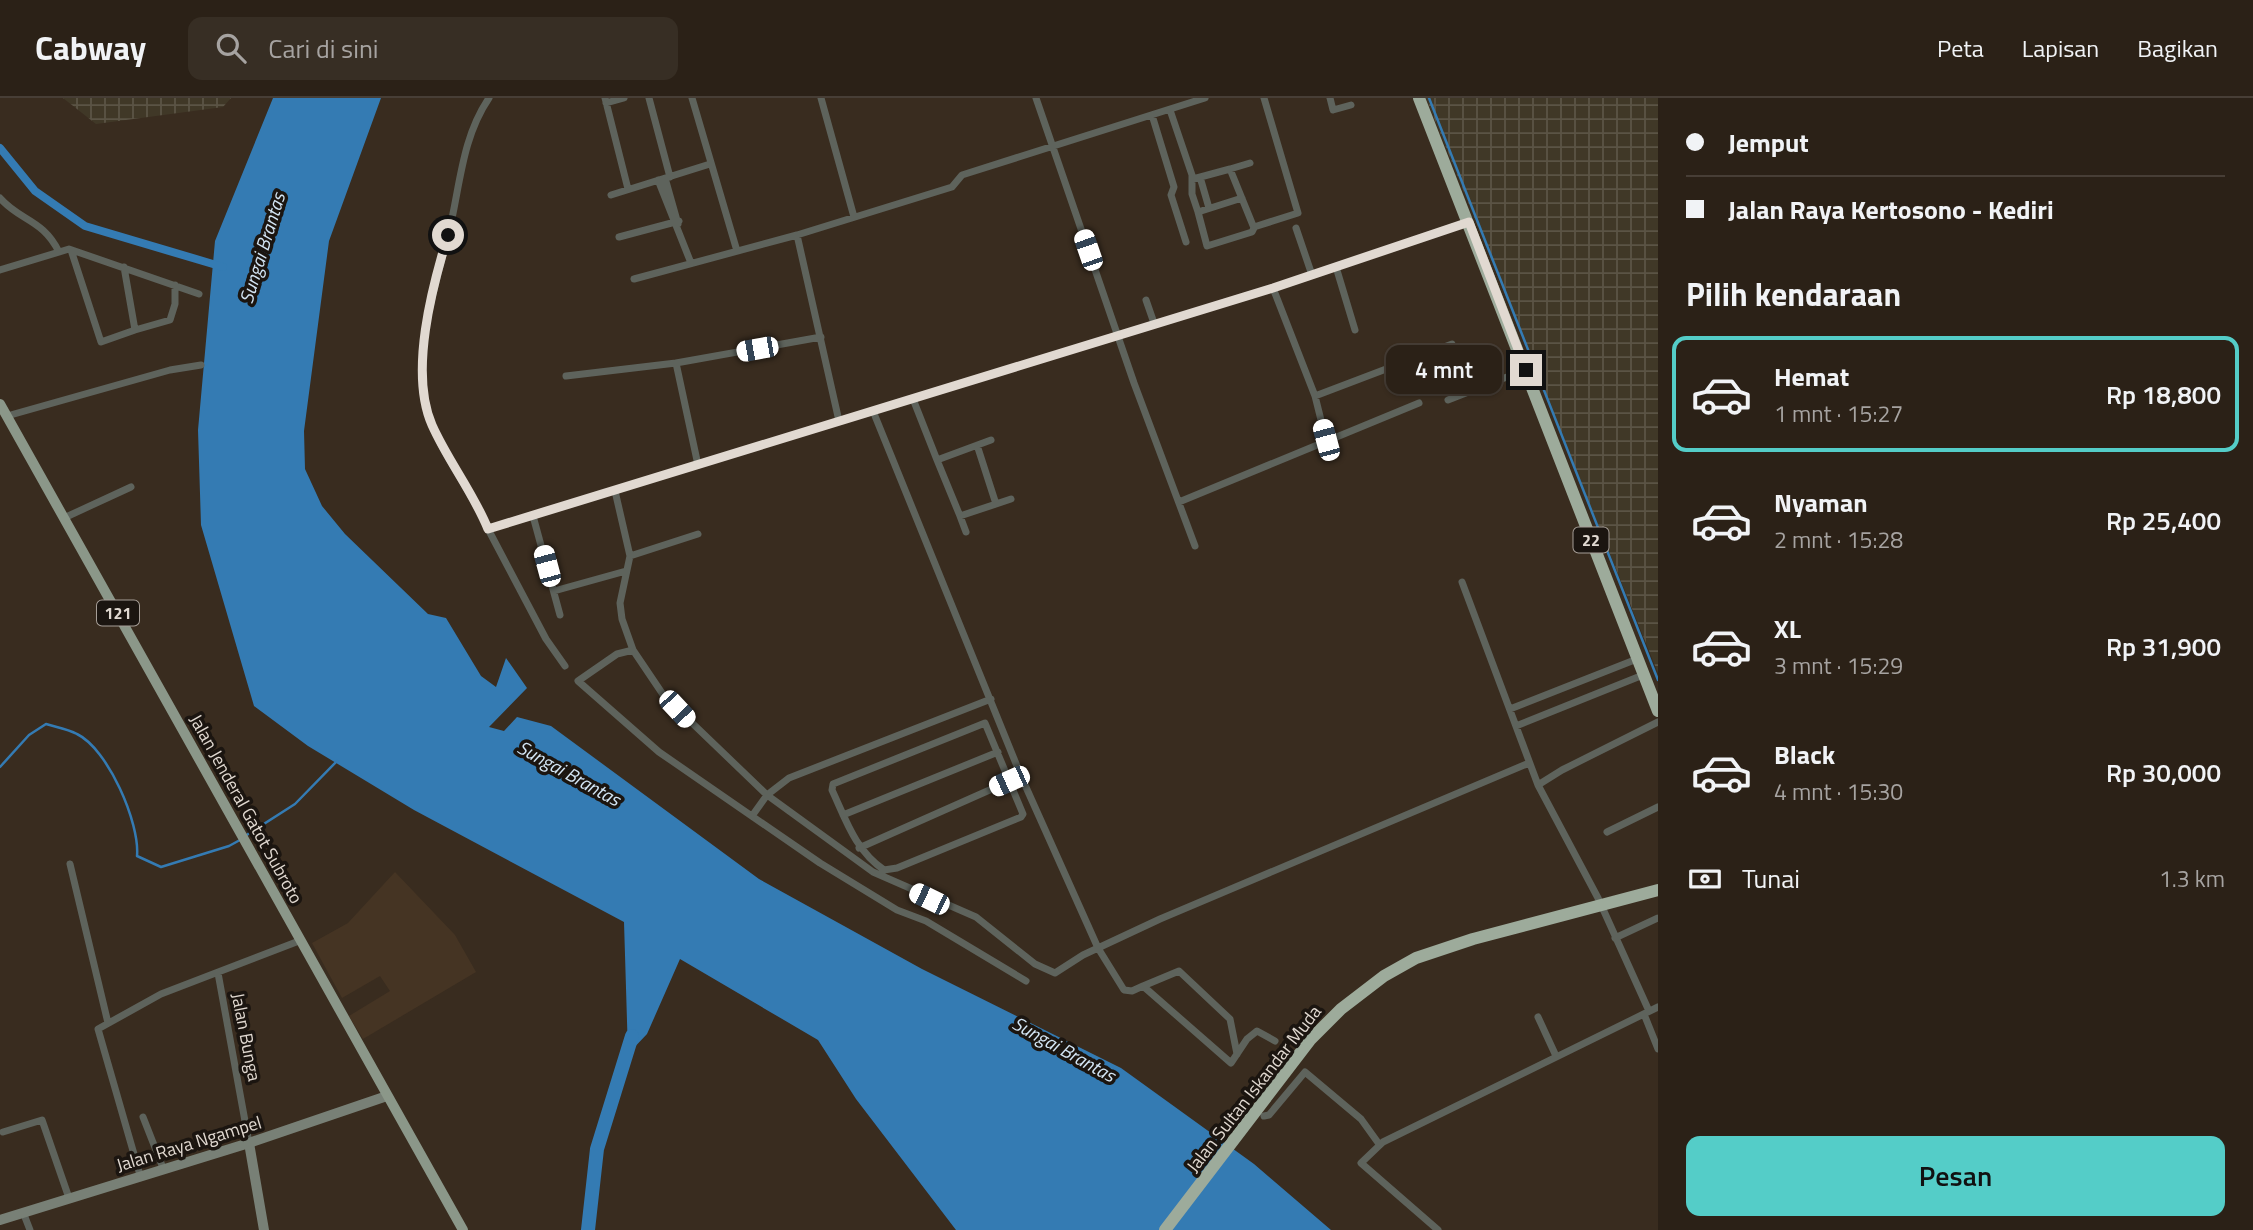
<!DOCTYPE html>
<html lang="id">
<head>
<meta charset="utf-8">
<style>
	:root { --surface:#2b2117; --page:#372e24; --text:#f1f3f6; --muted:#a6a3a1; --line:#473e36; --accent:#54cdc8 }
	body { margin:0; font-family:"Titillium Web",sans-serif; background:var(--page); color:var(--text); height:100vh; display:flex; flex-direction:column; font-size:26px; white-space:nowrap }
	* { box-sizing:border-box; margin:0 }
	p { font-size:23px; color:var(--muted) }
	.icon { flex:none; width:38px; height:38px; fill:none; stroke:currentColor; stroke-width:2; stroke-linecap:round; stroke-linejoin:round }
	.map { position:relative; flex:1; overflow:hidden }
	.details { display:flex; flex-direction:column; background:var(--surface); width:595px }
	.details>* { flex:none }
	.top-card { display:grid; align-content:center; height:154px; padding:0 28px; background:var(--surface) }
	.end { position:absolute; width:32px; height:32px; margin:-16px; border:9px solid #e1d9d1; background:#111; box-shadow:0 0 0 4px #111 }
	.from { border-radius:50% }
	.bubble { position:absolute; height:49px; border-radius:14px; background:var(--surface); box-shadow:0 2px 5px #0004,0 0 0 2px var(--line); font-size:23px; font-weight:600; line-height:49px; text-align:center }
	.car { position:absolute; width:21px; height:42px; margin:-21px -10px; border-radius:9px; box-shadow:0 0 5px 2px #0007; background:linear-gradient(#fff 24%,#345 0 40%,#fff 0 76%,#345 0 86%,#fff 0) }
	.top-card b { display:flex; align-items:center; gap:24px; height:66px; font-size:26px }
	.top-card b+b { border-top:2px solid var(--line) }
	.top-card i { width:18px; height:18px; background:var(--text) }
	ul { padding:0; list-style:none }
	li { display:flex; align-items:center; gap:21px; height:116px; margin:0 14px 10px; padding:0 14px; border:4px solid transparent; border-radius:14px }
	li div { flex:1 }
	li b { display:block; font-size:26px }
	li em { font-style:normal; font-weight:600 }
	li.on { border-color:var(--accent) }
	li>.icon { width:63px; height:63px; stroke-width:1.5 }
	h2 { padding:0 28px; font-size:32px; line-height:84px }
	.pay { display:flex; align-items:center; gap:18px; height:77px; padding:0 28px; font-size:26px }
	.pay p { margin-inline-start:auto }
	.primary-button { display:flex; gap:14px; margin-top:auto; padding:14px 28px }
	.primary-button a { flex:1; height:80px; border-radius:14px; background:var(--accent); color:#111; font-size:28px; font-weight:600; line-height:80px; text-align:center }
	header { display:flex; align-items:center; gap:42px; box-sizing:border-box; height:98px; padding:0 35px; background:var(--surface); border-bottom:2px solid var(--line) }
	header strong { font-size:33px }
	nav { display:flex; gap:38px; margin-inline-start:auto; font-size:24px }
	.search { width:490px; height:63px; background:var(--page); display:flex; align-items:center; gap:18px; box-sizing:border-box; padding:0 24px; border-radius:14px; color:var(--muted); font-size:26px }
	main { display:flex; flex:1; min-height:0 }
	.map>svg:first-child { display:block }
	.built { fill:#453423 }
	.industrial { fill:url(#industrial-grid) }
	.water { fill:#347bb3 }
	.lines { fill:none; stroke-linecap:round; stroke-linejoin:round }
	.stream { stroke:#347bb3; stroke-width:2.5 }
	.canal { stroke:#347bb3; stroke-width:8 }
	.river { stroke:#347bb3; stroke-width:14 }
	.street { stroke:#5e635c; stroke-width:7 }
	.secondary { stroke:#788076; stroke-width:10 }
	.primary { stroke:#8b9789; stroke-width:10 }
	.highway { stroke:#9dab9b; stroke-width:12 }
	.route { stroke:#e1d9d1; stroke-width:9 }
	.labels { text-anchor:middle; stroke-width:7; stroke-linejoin:round; paint-order:stroke }
	.shield { fill:#1b1510; stroke:#a69e97; stroke-width:2 }
	.shield-label { font-size:16px; font-weight:bold; fill:#e1d9d1 }
	.street-label { font-size:18px; fill:#e1d9d1; stroke:#1b1510 }
	.water-label { font-size:19px; font-style:italic; fill:#d4e6f5; stroke:#1b1510 }
</style>
</head>
<body>
<header>
<strong>Cabway</strong>
<div class="search"><svg class="icon" aria-label="search" viewBox="0 0 24 24"><circle cx="10" cy="10" r="6"/><path d="M15 15l6 6"/></svg>Cari di sini</div>
<nav><a>Peta</a><a>Lapisan</a><a>Bagikan</a></nav>
</header>
<main>
<div class="map">
<svg width="1658" height="1132" viewBox="0 0 1658 1132">
	<defs>
		<pattern id="industrial-grid" width="8" height="8" patternUnits="userSpaceOnUse" patternTransform="scale(1.75)"><rect width="8" height="8" fill="#403827"/><path d="M0 4h8M4 0v8" fill="none" stroke="#5b5445"/></pattern>
	</defs>
	<rect width="100%" height="100%" fill="#392c1f"/>
	<path class="built" d="M395 774 455 837 476 874 363 941 349 918 390 893 380 878 342 900 312 845 348 825Z"/>
	<path class="industrial" d="M63 0H231L223 9 96 26Z
		M1426 0H1658V575Z"/>
	<path class="water" d="M273 0H381L329 143 304 333 305 371 322 408 345 436 428 516 446 520 481 578 496 589 506 560 527 590 489 629 504 633 517 619 551 628 759 781 922 871 1121 970 1254 1066 1331 1132H956L856 1001 818 942 680 861 647 936 628 956 624 824 414 712 308 648 254 608 201 427 198 332 215 143Z"/>
	<g class="lines">
		<path class="stream" d="M1429 0 1658 582
			M0 669 29 637 46 626C56 629 68 631 77 636 108 651 140 725 137 758L161 769 229 748 240 742
			M245 738 295 706 337 663"/>
		<path class="canal" d="M0 50 35 93 85 128 223 169"/>
		<path class="river" d="M588 1132 597 1051 632 938"/>
		<path class="street" d="M489 0C461 41 460 91 448 138 434 192 413 255 427 312 436 349 472 393 488 431L1273 190 1469 124
			M605 0 628 91
			M649 0 670 79
			M692 0 737 153
			M821 0 854 119
			M1036 0 1134 285 1195 448
			M1330 0 1333 12 1351 7
			M606 5 624 0
			M1170 12 1192 77V96L1198 114
			M1152 17 1174 89 1171 97 1186 144
			M1230 71 1250 65
			M1200 79 1209 110
			M665 80 678 126
			M1193 81 1230 71 1254 130 1252 134 1207 148 1198 114 1242 100
			M658 82 691 165
			M611 97 710 66
			M0 100C20 123 43 121 59 154
			M1254 129 1298 115 1264 0
			M1296 130 1312 177
			M797 137 839 323
			M619 139 679 123
			M71 152 101 244 135 232 124 169
			M1336 169 1355 232
			M0 172 69 151 199 196
			M634 181 797 137 952 89 962 77 1205 0
			M1273 190 1315 298 1326 342
			M1146 202 1154 225
			M135 232 170 222 175 206V187
			M676 265 821 239
			M566 278 676 265 698 367
			M1315 298 1452 246
			M913 301 937 362
			M1448 302 1525 272
			M873 313 1021 678 1098 850 1124 892 1132 893 1143 888 1231 965 1247 941 1257 933 1275 943
			M7 318 170 272 201 267
			M991 342 937 362 960 418 1011 401
			M977 347 996 406
			M615 393 630 458 620 505 622 521 633 552 664 598 767 697 873 774 976 819 1035 866 1055 875 1083 857 1160 821 1529 665
			M1179 404 1419 305
			M533 418 560 517
			M960 418 966 434
			M66 419 131 389
			M488 431 546 541 565 568
			M630 458 698 436
			M1462 484 1538 687 1598 800 1649 913
			M554 493 626 473
			M633 552 617 556 578 583 659 654 820 765 897 812 926 823 1026 883
			M1510 611 1637 561
			M985 625 1023 716 1021 719 897 770 884 772C855 752 846 722 832 692L833 686Z
			M1516 628 1643 577
			M1538 687 1562 672 1658 624
			M843 717 998 654
			M752 718 767 697 789 680 991 601
			M1607 734 1658 709
			M859 750 1021 678
			M70 766 108 925
			M1615 840 1658 820
			M218 875 249 1045
			M1143 888 1179 873 1230 921 1237 956
			M1644 916 1658 951
			M1538 919 1556 958
			M1264 1018 1269 1017 1305 974 1361 1021 1379 1046
			M143 1019 163 1070
			M3 1034 42 1022 69 1100
			M140 1077 98 931 161 896 299 843
			M23 1114 30 1132
			M1438 1132 1361 1065 1383 1044 1658 909"/>
		<path class="secondary" d="M249 1045 264 1132
			M0 1122 249 1045 387 998"/>
		<path class="primary" d="M0 306 463 1132"/>
		<path class="highway" d="M1419 0 1658 613
			M1165 1132 1310 942 1341 911 1384 878 1416 860 1473 841 1658 792"/>
	</g>
	<g class="lines">
		<path class="route" d="M448 137C432 189 409 275 432 327 448 363 473 394 488 431L1273 190 1469 124 1526 272"/>
	</g>
	<g class="labels">
		<g class="shield">
			<rect x="1573.5" y="429.5" width="35" height="25" rx="5"/>
			<rect x="97" y="502.5" width="42" height="25" rx="5"/>
		</g>
		<g class="shield-label">
			<text x="1591" y="448">22</text>
			<text x="118" y="521">121</text>
		</g>
		<g class="street-label">
			<text transform="translate(246 711) rotate(61)" y="6">Jalan Jenderal Gatot Subroto</text>
			<text transform="translate(246 939) rotate(79)" y="6">Jalan Bunga</text>
			<text transform="translate(1254 991) rotate(-52)" y="6">Jalan Sultan Iskandar Muda</text>
			<text transform="translate(189 1046) rotate(-17)" y="6">Jalan Raya Ngampel</text>
		</g>
		<g class="water-label">
			<text transform="translate(262 150) rotate(-73)" y="7">Sungai Brantas</text>
			<text transform="translate(569 675) rotate(29)" y="7">Sungai Brantas</text>
			<text transform="translate(1064 951) rotate(29)" y="7">Sungai Brantas</text>
		</g>
	</g>
</svg>
<i class="end from" style="left:448px;top:137px"></i>
<i class="end" style="left:1526px;top:272px"></i>
<div class="bubble" style="left:1386px;top:247px;width:116px">4 mnt</div>
<i class="car" style="left:1088px;top:152px;rotate:341deg"></i>
<i class="car" style="left:757px;top:251px;rotate:260deg"></i>
<i class="car" style="left:1326px;top:342px;rotate:345deg"></i>
<i class="car" style="left:547px;top:468px;rotate:345deg"></i>
<i class="car" style="left:677px;top:611px;rotate:137deg"></i>
<i class="car" style="left:1009px;top:683px;rotate:246deg"></i>
<i class="car" style="left:929px;top:801px;rotate:296deg"></i>
</div>
<section class="details">
<div class="top-card">
<b><i class="from"></i>Jemput</b>
<b><i></i>Jalan Raya Kertosono - Kediri</b>
</div>
<h2>Pilih kendaraan</h2>
<ul>
<li class="on"><svg class="icon" aria-label="car" viewBox="0 0 24 24"><path d="M5 17H2v-5l4-1 3-4h7l3 4 3 1v5h-3M9 17h6M6 11h13"/><circle cx="7" cy="17" r="2"/><circle cx="17" cy="17" r="2"/></svg><div><b>Hemat</b><p>1 mnt · 15:27</p></div><em>Rp 18,800</em></li>
<li><svg class="icon" aria-label="car" viewBox="0 0 24 24"><path d="M5 17H2v-5l4-1 3-4h7l3 4 3 1v5h-3M9 17h6M6 11h13"/><circle cx="7" cy="17" r="2"/><circle cx="17" cy="17" r="2"/></svg><div><b>Nyaman</b><p>2 mnt · 15:28</p></div><em>Rp 25,400</em></li>
<li><svg class="icon" aria-label="car" viewBox="0 0 24 24"><path d="M5 17H2v-5l4-1 3-4h7l3 4 3 1v5h-3M9 17h6M6 11h13"/><circle cx="7" cy="17" r="2"/><circle cx="17" cy="17" r="2"/></svg><div><b>XL</b><p>3 mnt · 15:29</p></div><em>Rp 31,900</em></li>
<li><svg class="icon" aria-label="car" viewBox="0 0 24 24"><path d="M5 17H2v-5l4-1 3-4h7l3 4 3 1v5h-3M9 17h6M6 11h13"/><circle cx="7" cy="17" r="2"/><circle cx="17" cy="17" r="2"/></svg><div><b>Black</b><p>4 mnt · 15:30</p></div><em>Rp 30,000</em></li>
</ul>
<div class="pay"><svg class="icon" aria-label="cash" viewBox="0 0 24 24"><path d="M3 7h18v10H3z"/><circle cx="12" cy="12" r="2"/></svg>Tunai<p>1.3 km</p></div>
<div class="primary-button"><a>Pesan</a></div>
</section>
</main>
</body>
</html>
